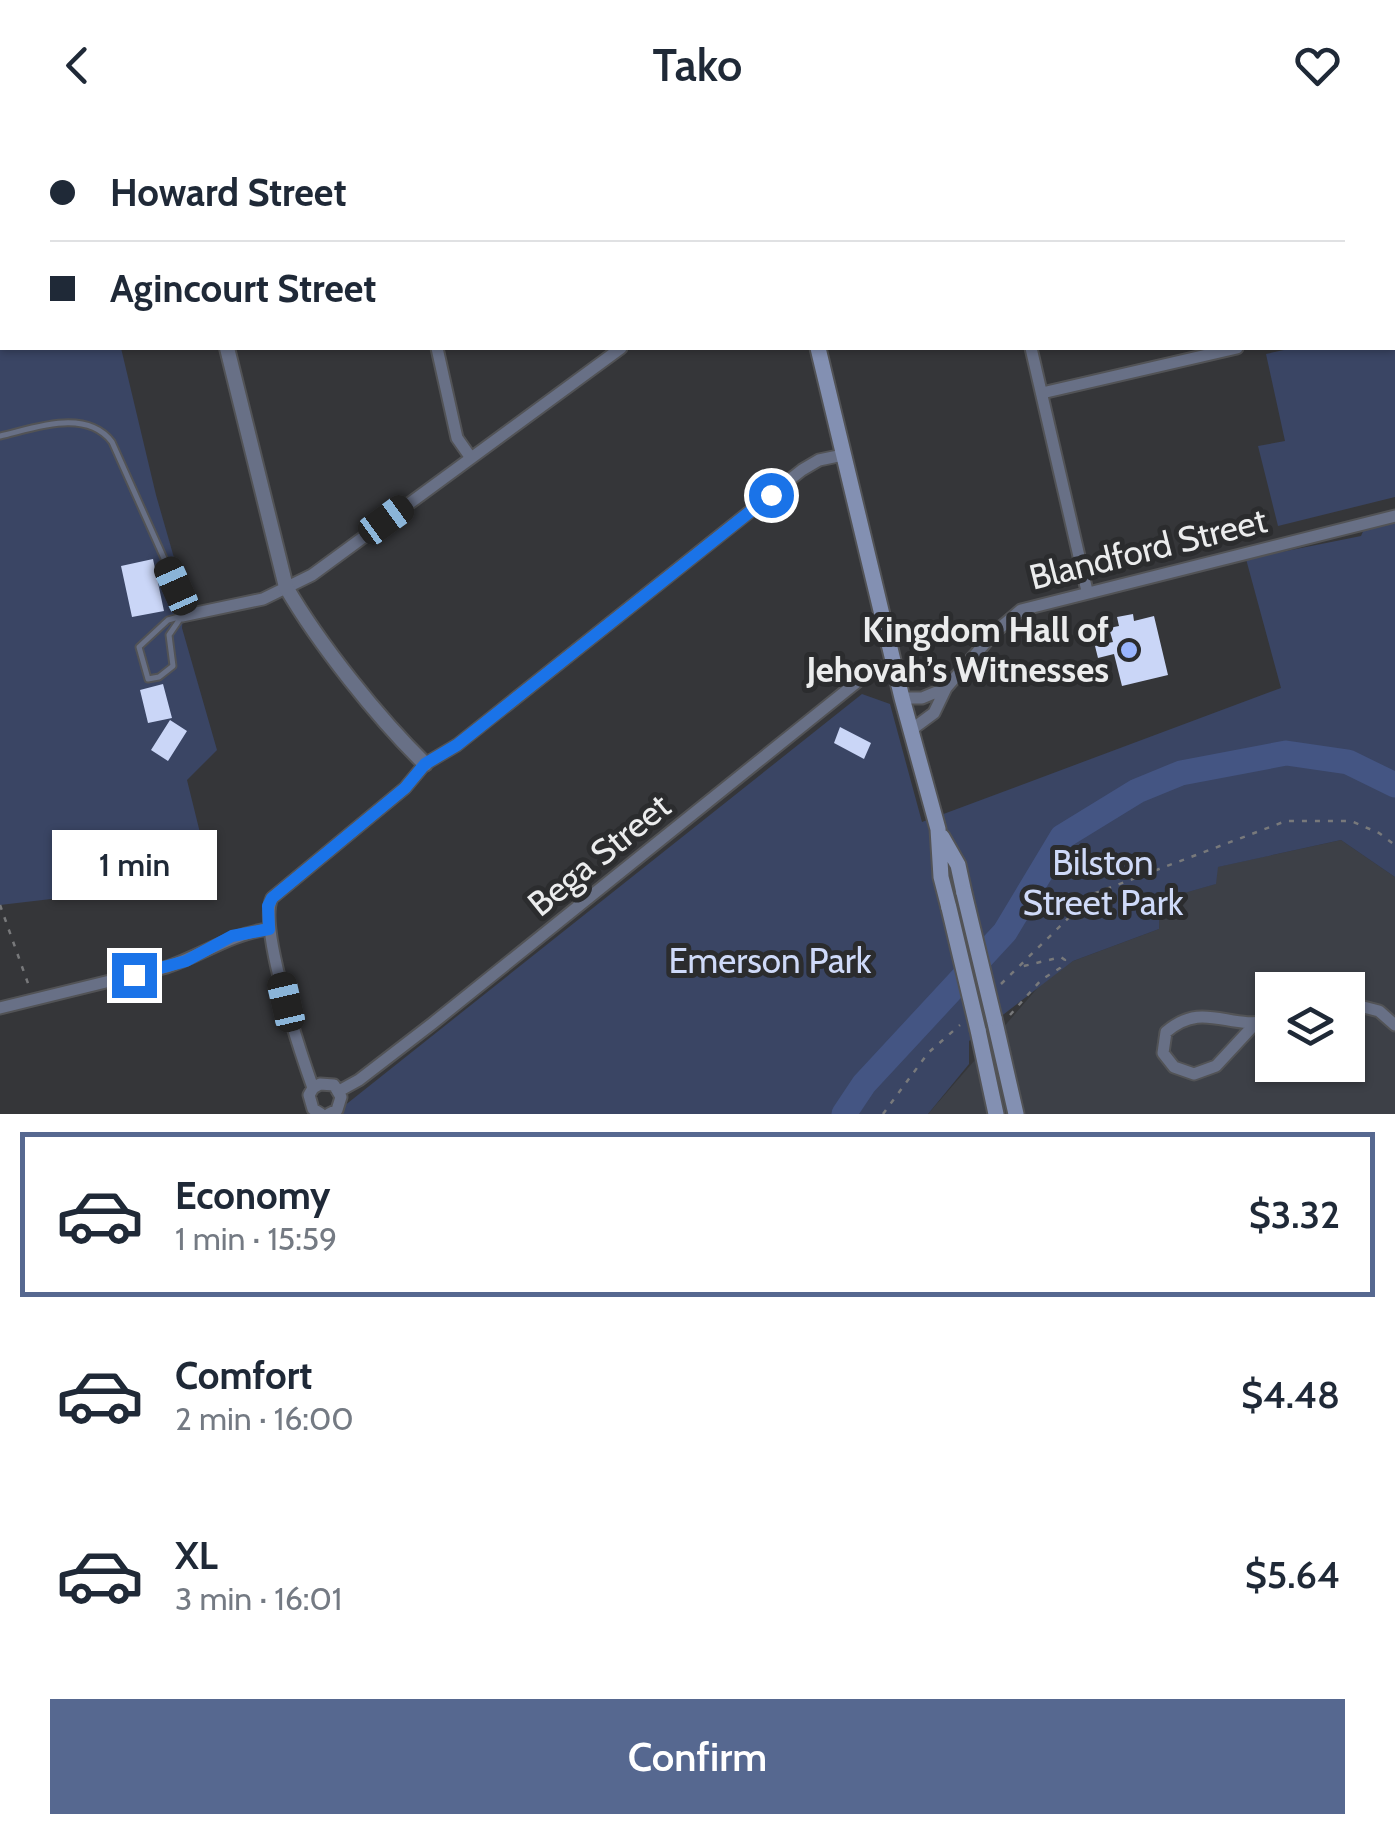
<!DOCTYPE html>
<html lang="en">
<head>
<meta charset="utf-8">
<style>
	:root { --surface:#fff; --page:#f2f2f3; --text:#1f2937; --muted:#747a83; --line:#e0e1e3; --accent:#566890 }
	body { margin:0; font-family:Cabin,sans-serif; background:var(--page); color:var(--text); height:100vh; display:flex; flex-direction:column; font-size:38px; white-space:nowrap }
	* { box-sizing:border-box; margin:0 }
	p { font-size:32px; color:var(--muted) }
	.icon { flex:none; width:55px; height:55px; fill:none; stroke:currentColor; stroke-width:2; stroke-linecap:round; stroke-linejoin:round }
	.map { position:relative; height:984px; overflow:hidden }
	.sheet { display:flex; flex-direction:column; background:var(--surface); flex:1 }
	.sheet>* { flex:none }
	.top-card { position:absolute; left:0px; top:0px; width:1395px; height:220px; box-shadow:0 2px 8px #0004; display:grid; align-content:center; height:220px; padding:0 50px; background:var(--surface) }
	.controls { position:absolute; left:1255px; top:842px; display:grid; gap:20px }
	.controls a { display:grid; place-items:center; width:110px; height:110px; border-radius:0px; background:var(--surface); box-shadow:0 2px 8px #0004; font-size:50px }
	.end { position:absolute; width:45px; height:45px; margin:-22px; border:12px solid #1a73e8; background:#fff; box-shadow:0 0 0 5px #fff }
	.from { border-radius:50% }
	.bubble { position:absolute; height:70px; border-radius:0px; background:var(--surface); box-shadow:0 2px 8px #0004; font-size:32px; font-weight:600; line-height:70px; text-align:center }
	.car { position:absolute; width:30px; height:60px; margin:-30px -15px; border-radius:12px; box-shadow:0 0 8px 2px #0007; background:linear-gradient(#222 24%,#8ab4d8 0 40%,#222 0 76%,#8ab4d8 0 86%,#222 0) }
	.top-card b { display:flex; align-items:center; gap:35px; height:95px; font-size:38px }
	.top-card b+b { border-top:2px solid var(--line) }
	.top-card i { width:25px; height:25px; background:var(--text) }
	ul { padding:18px 0 0; list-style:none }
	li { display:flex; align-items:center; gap:30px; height:165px; margin:0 20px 15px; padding:0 30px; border:5px solid transparent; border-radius:0px }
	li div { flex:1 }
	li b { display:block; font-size:38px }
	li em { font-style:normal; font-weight:600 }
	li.on { border-color:var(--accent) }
	li>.icon { width:90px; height:90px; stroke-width:1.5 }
	.action { display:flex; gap:20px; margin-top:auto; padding:20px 50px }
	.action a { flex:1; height:115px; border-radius:0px; background:var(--accent); color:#fff; font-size:40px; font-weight:600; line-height:115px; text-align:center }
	header { display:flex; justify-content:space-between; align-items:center; height:130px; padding:0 50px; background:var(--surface); font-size:45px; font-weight:600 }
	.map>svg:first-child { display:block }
	.built { fill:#3d4047; fill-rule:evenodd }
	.green { fill:#3a4564 }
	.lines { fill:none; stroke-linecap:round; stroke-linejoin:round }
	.river { stroke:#445583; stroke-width:25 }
	.building { fill:#cad6f7 }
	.service-casing { stroke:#525356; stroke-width:9 }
	.minor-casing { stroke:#525356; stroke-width:15 }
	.tertiary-casing { stroke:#525356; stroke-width:18 }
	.secondary-casing { stroke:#525356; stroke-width:19 }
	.path { stroke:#78797b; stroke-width:2.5; stroke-dasharray:5 8; stroke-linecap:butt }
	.service { stroke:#687086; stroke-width:5 }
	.minor { stroke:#687086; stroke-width:11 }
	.tertiary { stroke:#687086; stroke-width:14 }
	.secondary { stroke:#8390b2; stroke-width:15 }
	.secondary-bridge-casing { stroke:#525356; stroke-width:19; stroke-linecap:butt }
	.secondary-bridge { stroke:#8390b2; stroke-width:15 }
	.route { stroke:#1a73e8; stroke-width:12 }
	.poi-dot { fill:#9ab5fd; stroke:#2b2c2e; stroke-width:4 }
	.labels { text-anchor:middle; stroke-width:10; stroke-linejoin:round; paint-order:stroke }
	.street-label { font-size:35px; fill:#ebeced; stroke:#2b2c2e }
	.poi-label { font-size:35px; font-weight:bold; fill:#ebeced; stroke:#2b2c2e; text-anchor:end }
	.park-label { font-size:35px; fill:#cfdaf9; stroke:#2b2c2e }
</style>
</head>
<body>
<header><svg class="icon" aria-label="back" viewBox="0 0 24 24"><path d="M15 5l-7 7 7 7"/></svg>Tako<svg class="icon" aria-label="heart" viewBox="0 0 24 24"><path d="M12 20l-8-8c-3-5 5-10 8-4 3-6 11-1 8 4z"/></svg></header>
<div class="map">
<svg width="1395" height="984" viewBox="0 0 1395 984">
	<rect width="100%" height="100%" fill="#353639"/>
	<path class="built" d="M1341 710 1395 747V984H928L1041 854 1073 831 1159 799 1160 770 1215 754 1217 737ZM1272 860H1348V935H1272Z"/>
	<path class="green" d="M0 0H189L190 2H2V218H121L156 365 185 466 182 498 217 620 187 650 203 715 160 748 128 760 0 775Z
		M1395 194V367L1278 396 1258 316 1285 311 1266 224 1293 218H1392Z
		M1395 392V747L1341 710 1218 737 1216 754 1160 770 1159 799 1073 831 969 911V934L928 984H334L862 564 890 574 922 692 1281 558 1246 429 1361 406 1365 397Z"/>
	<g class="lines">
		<path class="river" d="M844 984 864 954 1005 802 1062 707 1137 661 1181 643 1286 623 1348 632 1395 655"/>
	</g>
	<path class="building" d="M153 429 164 481 132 487 121 436Z
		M1133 484 1134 491 1154 486 1168 545 1122 556 1114 524 1098 528 1095 516 1113 512 1109 498 1119 496 1117 487Z
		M163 554 172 588 148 593 140 560Z
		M170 590 187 601 168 631 151 620Z
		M840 597 871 613 864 629 834 613Z"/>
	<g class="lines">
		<g class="service-casing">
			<path id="service" d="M0 306C35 298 86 278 112 312L188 482
				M182 486 169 505 173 536 159 547 148 549 139 517 168 490Z"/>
		</g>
		<g class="minor-casing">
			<path id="minor" d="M329 0 333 2
				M977 0 978 2
				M568 2 579 0
				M1392 181H1394
				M437 218 457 308 471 328
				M1031 218 1087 461
				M1042 263 1237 218
				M182 486 263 469 312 445 621 218
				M902 568H922L946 558
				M911 600 934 583 946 558 994 503 1021 480 1395 386
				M1348 873 1379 881 1395 895
				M0 878 167 837C203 825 230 804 269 799
				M1254 895 1216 936 1194 944 1174 937 1163 923 1166 902C1204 869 1230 902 1272 890
				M313 958C301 924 258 797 272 768L405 658 425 634 457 615 802 340 819 330 843 325
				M339 961 359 950 433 893 862 548 895 537
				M321 984 313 979 309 965 313 958 320 954 334 955 341 967 337 980 329 984"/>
		</g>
		<g class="tertiary-casing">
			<path id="tertiary" d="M210 0 211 2
				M227 218 286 457C319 514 378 588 425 634"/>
		</g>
		<g class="secondary-casing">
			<path id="secondary" d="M766 0V2
				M1247 2 1258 0
				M818 218 902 568 938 699 941 747 949 778
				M942 707 958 735 964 763
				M994 888 1016 984
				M978 900 996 984"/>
		</g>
		<path class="path" d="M107 2 108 0
			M0 775 30 859
			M1001 854 1093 764 1286 691H1351L1379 703 1395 715
			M1010 885 1041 850 1060 838 1065 830 1061 827 1020 837
			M883 984 928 923 960 895"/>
		<use href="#service" class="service"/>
		<use href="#minor" class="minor"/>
		<use href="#tertiary" class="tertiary"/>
		<use href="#secondary" class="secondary"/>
		<g class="secondary-bridge-casing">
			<path id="secondary-bridge" d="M964 763 994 888
				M949 778 978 900"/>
		</g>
		<use href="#secondary-bridge" class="secondary-bridge"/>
	</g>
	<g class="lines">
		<path class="route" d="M134 845 186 831 232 806 269 799 268 776 272 768 405 658 425 634 457 615 771 365"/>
	</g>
	<circle class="poi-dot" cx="1129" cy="520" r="10"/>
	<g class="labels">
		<g class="street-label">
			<text transform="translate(1148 419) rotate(-14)" y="12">Blandford Street</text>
			<text transform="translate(599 725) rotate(-39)" y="12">Bega Street</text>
		</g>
		<g class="poi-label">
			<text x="1109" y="512">Kingdom Hall of<tspan x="1109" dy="40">Jehovah’s Witnesses</tspan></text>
		</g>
		<g class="park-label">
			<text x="1103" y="745">Bilston<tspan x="1103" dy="40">Street Park</tspan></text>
			<text x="770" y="843">Emerson Park</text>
		</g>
	</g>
</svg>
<div class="controls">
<a><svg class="icon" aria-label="layers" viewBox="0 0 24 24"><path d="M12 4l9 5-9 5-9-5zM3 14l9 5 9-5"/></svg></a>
</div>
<i class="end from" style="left:771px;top:365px"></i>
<i class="end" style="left:134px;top:845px"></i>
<div class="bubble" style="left:52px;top:700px;width:165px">1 min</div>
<i class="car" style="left:386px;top:390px;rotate:54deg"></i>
<i class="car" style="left:176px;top:456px;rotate:336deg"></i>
<i class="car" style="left:286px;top:872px;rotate:347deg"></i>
<div class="top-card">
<b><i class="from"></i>Howard Street</b>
<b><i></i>Agincourt Street</b>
</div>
</div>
<section class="sheet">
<ul>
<li class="on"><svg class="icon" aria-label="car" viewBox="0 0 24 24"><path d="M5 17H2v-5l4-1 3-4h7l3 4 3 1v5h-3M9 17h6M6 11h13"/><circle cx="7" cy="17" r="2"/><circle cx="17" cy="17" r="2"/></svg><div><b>Economy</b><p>1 min · 15:59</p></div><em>$3.32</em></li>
<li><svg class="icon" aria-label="car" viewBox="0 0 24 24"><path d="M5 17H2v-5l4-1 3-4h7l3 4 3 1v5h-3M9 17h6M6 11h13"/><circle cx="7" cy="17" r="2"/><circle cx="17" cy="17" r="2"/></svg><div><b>Comfort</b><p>2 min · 16:00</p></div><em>$4.48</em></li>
<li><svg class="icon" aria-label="car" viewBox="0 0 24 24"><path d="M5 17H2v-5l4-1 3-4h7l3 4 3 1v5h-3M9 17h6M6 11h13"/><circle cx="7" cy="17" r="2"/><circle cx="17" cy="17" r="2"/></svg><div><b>XL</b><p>3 min · 16:01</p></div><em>$5.64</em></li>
</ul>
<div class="action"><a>Confirm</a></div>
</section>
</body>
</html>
